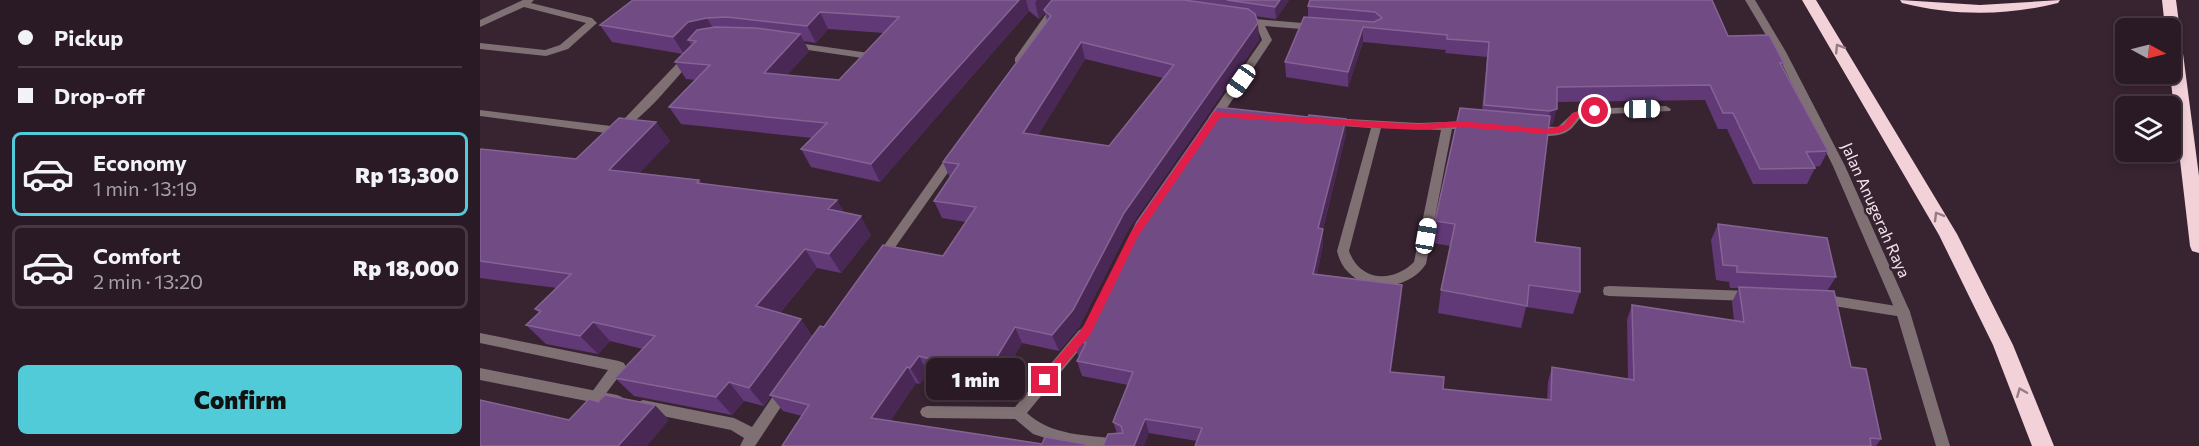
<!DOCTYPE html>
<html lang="en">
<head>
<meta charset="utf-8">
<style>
	:root { --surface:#2a1a25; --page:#32232d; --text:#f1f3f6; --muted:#a5a1a7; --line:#463842; --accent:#52cbd9 }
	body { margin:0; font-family:Commissioner,sans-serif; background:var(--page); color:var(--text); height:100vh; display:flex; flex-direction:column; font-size:22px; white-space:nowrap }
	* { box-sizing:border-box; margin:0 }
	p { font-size:20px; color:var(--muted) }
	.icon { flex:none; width:33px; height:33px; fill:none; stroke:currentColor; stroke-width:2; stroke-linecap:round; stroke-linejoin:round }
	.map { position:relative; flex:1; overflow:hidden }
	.details { display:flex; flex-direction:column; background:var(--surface); width:480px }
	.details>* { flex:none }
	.hud { display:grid; align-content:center; height:132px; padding:0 18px; background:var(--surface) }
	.needle { width:39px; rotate:97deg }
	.buttons { position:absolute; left:1635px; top:18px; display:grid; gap:12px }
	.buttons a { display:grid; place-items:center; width:66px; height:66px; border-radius:9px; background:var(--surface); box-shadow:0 3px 9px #0003,0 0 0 2px var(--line); font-size:30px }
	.end { position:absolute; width:27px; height:27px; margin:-14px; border:8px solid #e11d48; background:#fff; box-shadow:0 0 0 3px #fff }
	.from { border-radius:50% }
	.bubble { position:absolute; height:42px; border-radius:9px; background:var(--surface); box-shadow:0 3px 9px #0003,0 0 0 2px var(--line); font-size:20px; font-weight:800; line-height:42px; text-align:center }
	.car { position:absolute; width:18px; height:36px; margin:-18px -9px; border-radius:8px; box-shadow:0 0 4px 2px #0007; background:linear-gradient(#fff 24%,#345 0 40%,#fff 0 76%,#345 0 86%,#fff 0) }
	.hud b { display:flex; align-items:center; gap:21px; height:57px; font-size:22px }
	.hud b+b { border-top:2px solid var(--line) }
	.hud i { width:15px; height:15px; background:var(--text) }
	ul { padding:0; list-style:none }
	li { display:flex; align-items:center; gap:18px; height:84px; margin:0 12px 9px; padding:0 6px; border:3px solid var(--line); border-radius:9px }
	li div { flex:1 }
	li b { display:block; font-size:22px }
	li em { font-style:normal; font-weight:800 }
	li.on { border-color:var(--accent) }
	li>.icon { width:54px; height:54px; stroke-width:1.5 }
	.cta { display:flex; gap:12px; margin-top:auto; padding:12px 18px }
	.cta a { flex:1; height:69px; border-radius:9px; background:var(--accent); color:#111; font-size:24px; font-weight:800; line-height:69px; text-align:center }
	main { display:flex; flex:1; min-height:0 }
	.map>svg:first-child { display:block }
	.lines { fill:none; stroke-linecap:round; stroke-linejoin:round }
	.service { fill:#7e7073; fill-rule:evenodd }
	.minor { fill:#7e7073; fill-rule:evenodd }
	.tertiary { fill:#7e7073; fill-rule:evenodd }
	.motorway { fill:#f3d1d8; fill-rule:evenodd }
	.wall { fill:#613977; fill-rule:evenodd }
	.shaded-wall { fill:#4a2856 }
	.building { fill:#714b84; stroke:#856494; stroke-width:1.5; fill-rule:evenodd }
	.oneway { stroke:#967a84 }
	.route { fill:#e11d48 }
	.labels { text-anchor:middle; stroke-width:5; stroke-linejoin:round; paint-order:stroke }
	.street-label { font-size:16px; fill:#f3e5ee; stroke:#382331 }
</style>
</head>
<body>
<main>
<section class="details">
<div class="hud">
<b><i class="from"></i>Pickup</b>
<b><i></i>Drop-off</b>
</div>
<ul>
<li class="on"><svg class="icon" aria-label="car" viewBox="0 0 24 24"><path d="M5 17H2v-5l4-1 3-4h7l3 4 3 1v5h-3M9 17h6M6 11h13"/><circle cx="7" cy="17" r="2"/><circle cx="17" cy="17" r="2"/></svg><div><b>Economy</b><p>1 min · 13:19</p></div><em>Rp 13,300</em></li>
<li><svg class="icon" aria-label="car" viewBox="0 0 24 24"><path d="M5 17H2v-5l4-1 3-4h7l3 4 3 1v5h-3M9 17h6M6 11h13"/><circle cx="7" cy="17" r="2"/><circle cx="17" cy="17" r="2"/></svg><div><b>Comfort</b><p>2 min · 13:20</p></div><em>Rp 18,000</em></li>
</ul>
<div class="cta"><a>Confirm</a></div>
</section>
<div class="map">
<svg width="1719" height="446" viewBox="0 0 1719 446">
	<rect width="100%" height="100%" fill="#382331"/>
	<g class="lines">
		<path class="service" d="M43 0H54L51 3 112 18 117 23 88 49 66 56 0 49V43L65 50 80 45 106 23 44 7 0 27V20Z
			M311 42 389 53 394 56 389 59 308 47V43Z
			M210 53 214 54V58C194 80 160 125 133 134L0 116V110L131 126 145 118 206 54Z
			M1129 286 1270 291 1275 292 1276 296 1275 300 1270 301 1129 296 1124 295 1123 291 1124 287Z
			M1341 294 1423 307 1428 308 1430 312 1428 316 1423 317 1341 304 1336 303 1335 299 1336 295Z
			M0 333 139 361 144 363 146 367 121 400 116 402 111 400 109 396 128 370 0 343Z"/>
		<path class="minor" d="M578 0H589L579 8 543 62H535V58L573 4Z
			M764 18 834 24 839 27 834 30 785 26 792 40 737 123H729L728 120 729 117 782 40 778 30 761 23V19Z
			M1186 106 1191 109 1190 111 1105 115C1098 119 1096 124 1091 129 1081 138 1058 138 1049 130L1054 126 1078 127 1093 113 1104 109Z
			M851 118 938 123 992 121 997 125 992 129H972L946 264C930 289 889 294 868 272 862 266 859 259 857 251L891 128 847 125 846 122ZM901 128 961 130 934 262C913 283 880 282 869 251Z
			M475 150 481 154 479 157 404 263H396L394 260 396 257 471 151Z
			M604 329 609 330 611 334 609 338 547 413C571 436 608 435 639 439L644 441 646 446H594L584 444 553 434 535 419 447 418 442 416 440 412 442 408 447 406 535 407 599 330Z
			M0 368 137 395 142 397 144 401 142 405 137 407 0 380Z
			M305 384 310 386 312 390 275 446H260L264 438 251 430 163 412 158 410 156 406 158 402 163 400 254 418 272 427 300 386Z"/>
		<path class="tertiary" d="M1265 0H1275L1306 52 1365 166 1430 312 1470 446H1456L1416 312 1353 166 1296 52Z"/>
		<path class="motorway" d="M1322 0H1336L1477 234 1533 345 1574 446H1552L1513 345 1459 235Z
			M1420 0 1500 5 1580 0 1578 3C1526 16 1474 16 1422 3Z
			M1682 0H1696L1719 176V253L1712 251 1710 246 1690 74V28H1685Z"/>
	</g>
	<path class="wall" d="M153 0H809L796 19 775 16 779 40 648 230 599 327 579 351 542 343 515 389 448 373 440 384 436 383 410 421 562 444H605L302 446 322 416 303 411 291 396 284 406 264 401 252 415 154 396 135 378 163 349 130 341 118 354 66 344 46 325 59 313 55 309 77 288 0 278V150L96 159 176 122 190 141 159 173 219 180 222 184 364 213 391 235 361 273 337 268 300 313 332 336 344 327 463 256 486 222 462 218 454 201 470 178 463 162 567 21 565 13 559 19 549 11 400 182 331 167 321 149 332 138 201 124 189 107 216 80 206 79 195 62 203 54 132 42 120 25ZM348 29 404 33 359 80 307 75 329 51 324 41 336 43ZM605 59 683 78 629 146 558 135Z
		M828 6 1248 36 1304 63 1302 67 1348 151 1340 166 1334 167 1335 168 1327 184H1273L1247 129H1238L1225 100 1077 102 1073 124 1069 125 1055 242 1100 292 1093 314 1046 307 1041 328 958 313 961 290 970 246 953 243 955 221 1002 110 1007 57 965 53 966 50 883 42 868 87 806 77 805 62 828 17Z
		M828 117 866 119V134L843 229V244L837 274 922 285 921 300 911 372 963 389 1067 399 1068 382 1072 367 1148 379 1147 320 1152 305 1254 321 1252 302 1259 288H1250L1249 282 1236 280 1231 240 1238 224 1356 277 1347 291 1371 367 1401 439 1396 446H715L717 441 669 433H637L633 422 648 385 602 376 597 361 599 356 598 355 593 340Z"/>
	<path class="shaded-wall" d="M539 0H546L549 11 400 182 391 164Z
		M557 0H575L564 10 565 13 559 19 555 3Z
		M800 0H809L796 19 795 7Z
		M340 12 348 29 336 43 327 26Z
		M227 18 237 35 208 40 212 46 204 54 193 37 208 22Z
		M778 23 779 40 648 230 599 327 579 351 572 335 644 213Z
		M883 27V42L868 87V72Z
		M320 34 329 51 294 90 284 73Z
		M601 42 605 59 549 150 543 133Z
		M1077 109 1073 124 1067 126 1070 111Z
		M866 119V134L839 244 838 228Z
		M176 122 190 141 144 189 129 170Z
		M357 200 368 219 348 209Z
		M381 216 391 235 361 273 349 254Z
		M843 229V244L834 289 833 274Z
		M325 249 337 268 290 325 276 306Z
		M922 285 921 300 909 386 910 372Z
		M321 319 334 338 290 395 291 396 284 406 269 388Z
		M113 322 130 341 118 354 100 336Z
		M535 327 542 343 515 389 507 373Z
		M439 356 448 373 440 384 430 368Z
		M427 367 436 383 402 434 391 418Z
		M249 382 264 401 252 415 236 397Z
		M175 405 189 420 167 446H138Z
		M665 419 669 433 664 446H654Z"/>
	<path class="building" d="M153 0H539L391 164 321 149 347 123 189 107 230 65 195 62 216 41 208 40 217 30 235 27 276 28 320 34 284 73 359 80 419 17 340 12 327 26 247 17 227 18 208 22 193 37 120 25Z
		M572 0H704L768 9 775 14 778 23 644 213 593 310 572 335 535 327 507 373 439 356 430 368 427 367 391 418 562 444 565 437 605 444V446H302L329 405 290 395 340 326 344 327 403 245 463 256 496 207 454 201 479 164 463 162 571 16 564 10ZM601 42 694 65 629 146 543 133Z
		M747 0H800L795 7Z
		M830 0H1232L1248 36 1289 35 1304 63H1300L1348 151 1326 152 1335 168 1280 169 1253 113H1243L1230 85 1077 87V109L1070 111 1004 105 1009 42 967 39V35L883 27 868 72 805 62 824 17 894 22 902 18 895 12 828 6Z
		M737 107 828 117 829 115 866 119 838 228 843 229 833 274 922 285 910 372 964 377 963 389 1071 400 1072 367 1154 380 1152 305 1264 322 1259 287 1354 291 1371 367 1386 369 1401 439 1390 438 1391 446H715L722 428 665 419 654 446H623L628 434 643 433 641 426 633 422 653 372 597 361 606 343 593 340 608 322 657 222Z
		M980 108 1070 116 1055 242 1100 248V292L1049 285 1047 306 961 290 975 224 955 221Z
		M139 118 176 122 129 170 219 180 217 183 357 200 348 209 381 216 349 254 325 249 276 306 321 319 269 388 249 382 236 397 135 378 175 336 113 322 100 336 46 325 61 311 55 309 91 274 0 261V150L1 149 96 159Z
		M1238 224 1347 238 1356 277 1257 272V266L1243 265Z
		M125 395 175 405 138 446H0V400L89 420 109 399 118 402Z"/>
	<defs><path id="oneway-chevron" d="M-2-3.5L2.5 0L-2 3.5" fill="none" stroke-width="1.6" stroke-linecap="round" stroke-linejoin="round" transform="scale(1.5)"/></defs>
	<g class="oneway">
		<use href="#oneway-chevron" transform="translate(1359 48) rotate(-122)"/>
		<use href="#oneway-chevron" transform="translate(1458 216) rotate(-120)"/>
		<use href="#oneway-chevron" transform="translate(1541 392) rotate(-112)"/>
	</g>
	<path class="route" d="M1115 108 1118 109V113L1098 117C1089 131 1083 134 1067 134L979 127 938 130 897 128 740 117 658 236 610 335 569 383H561V377L602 329 651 232 734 112 938 124 979 121 1067 129 1084 125 1092 113Z"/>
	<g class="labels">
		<g class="street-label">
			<text transform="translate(1396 210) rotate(66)" y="6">Jalan Anugerah Raya</text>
		</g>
	</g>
</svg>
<div class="buttons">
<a><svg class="needle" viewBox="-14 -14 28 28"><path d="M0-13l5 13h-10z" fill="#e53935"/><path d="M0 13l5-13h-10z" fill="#a5a1a7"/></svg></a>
<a><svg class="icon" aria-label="layers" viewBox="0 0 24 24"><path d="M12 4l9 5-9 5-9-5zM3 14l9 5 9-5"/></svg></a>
</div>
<i class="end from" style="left:1115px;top:111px"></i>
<i class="end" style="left:565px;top:380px"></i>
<div class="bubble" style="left:446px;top:358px;width:99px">1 min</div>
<i class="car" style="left:761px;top:81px;rotate:215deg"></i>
<i class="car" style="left:1162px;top:109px;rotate:89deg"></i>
<i class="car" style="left:946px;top:236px;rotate:10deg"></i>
</div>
</main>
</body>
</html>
